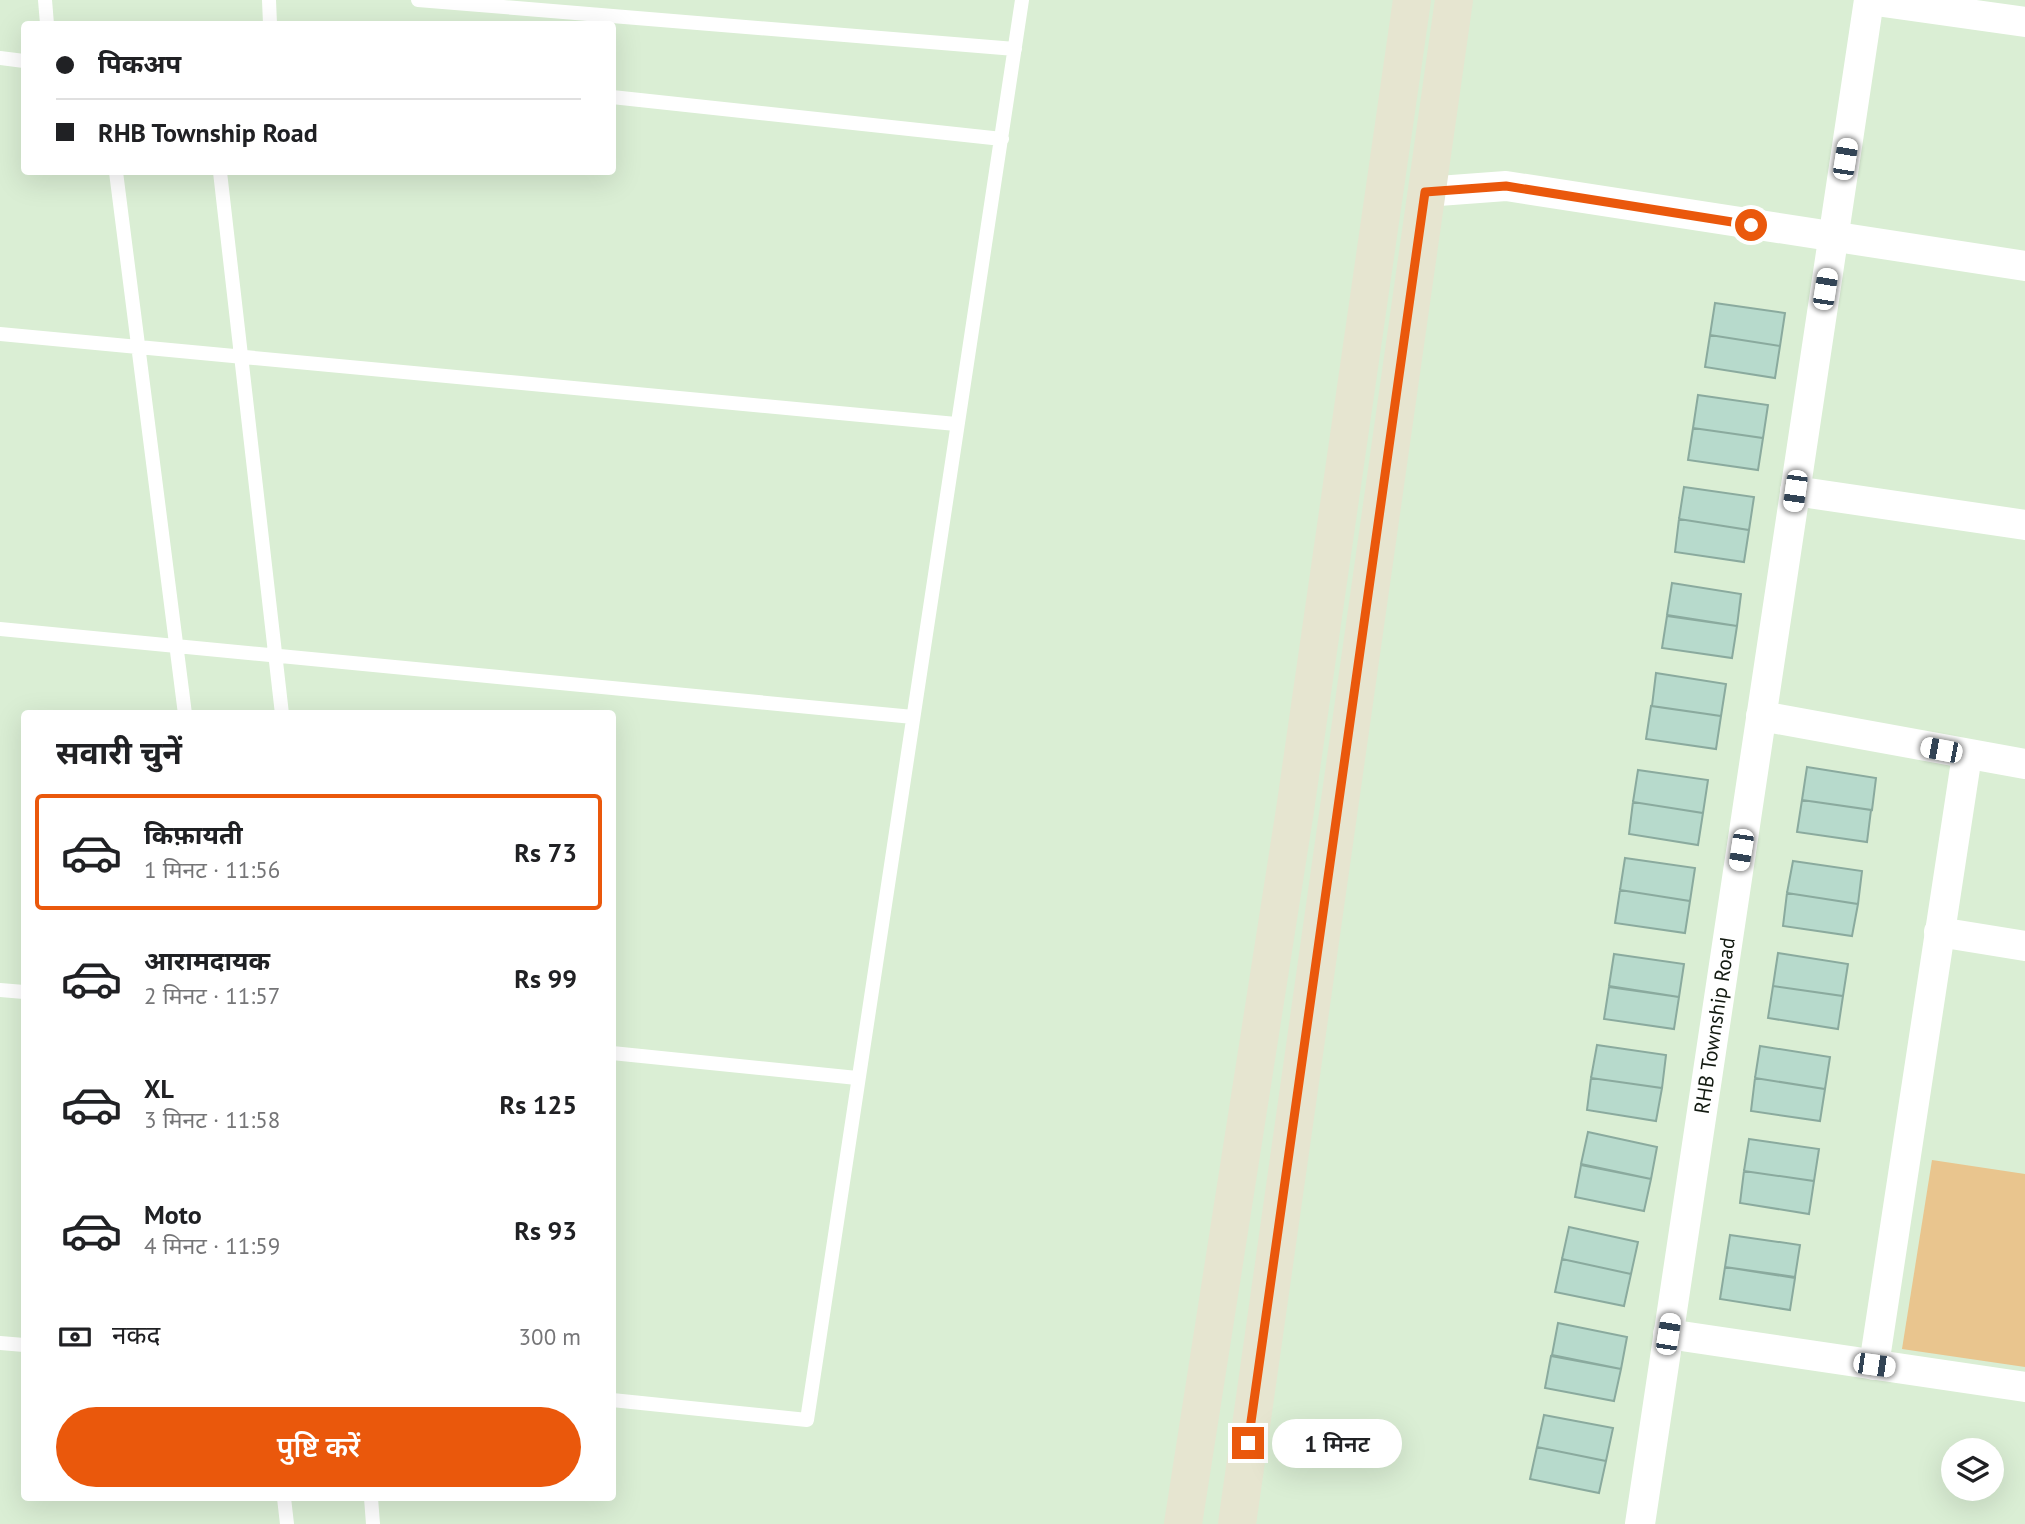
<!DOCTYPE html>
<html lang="hi">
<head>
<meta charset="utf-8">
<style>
	:root { --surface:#fff; --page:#f2f2f2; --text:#202124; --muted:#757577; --line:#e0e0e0; --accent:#ea580c }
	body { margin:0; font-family:"PT Sans","Noto Sans Devanagari",sans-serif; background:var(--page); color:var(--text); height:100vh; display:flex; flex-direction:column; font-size:26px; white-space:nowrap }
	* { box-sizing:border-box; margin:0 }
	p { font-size:23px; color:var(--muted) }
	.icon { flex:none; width:38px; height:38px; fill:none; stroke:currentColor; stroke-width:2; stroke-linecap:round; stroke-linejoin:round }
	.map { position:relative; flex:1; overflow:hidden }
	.details { position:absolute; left:21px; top:710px; width:595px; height:791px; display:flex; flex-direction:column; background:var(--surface); border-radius:7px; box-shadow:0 7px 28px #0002 }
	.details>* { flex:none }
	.hud { position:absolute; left:21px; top:21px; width:595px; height:154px; border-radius:7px; box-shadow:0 7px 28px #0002; display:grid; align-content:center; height:154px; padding:0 35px; background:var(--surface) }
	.buttons { position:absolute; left:1941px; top:1438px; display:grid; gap:14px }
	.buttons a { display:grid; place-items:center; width:63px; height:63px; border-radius:50%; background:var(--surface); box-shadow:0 7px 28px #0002; font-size:35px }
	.end { position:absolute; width:32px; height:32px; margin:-16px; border:9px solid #ea580c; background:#fff; box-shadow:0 0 0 4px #fff }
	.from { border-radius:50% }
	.bubble { position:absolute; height:49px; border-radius:24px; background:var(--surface); box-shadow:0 7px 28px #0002; font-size:23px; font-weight:600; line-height:49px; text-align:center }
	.car { position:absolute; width:21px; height:42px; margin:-21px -10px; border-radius:9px; box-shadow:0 0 5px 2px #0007; background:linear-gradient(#fff 24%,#345 0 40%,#fff 0 76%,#345 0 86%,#fff 0) }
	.hud b { display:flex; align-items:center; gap:24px; height:66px; font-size:26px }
	.hud b+b { border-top:2px solid var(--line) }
	.hud i { width:18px; height:18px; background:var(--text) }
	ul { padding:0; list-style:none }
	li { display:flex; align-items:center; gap:21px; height:116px; margin:0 14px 10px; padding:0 21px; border:4px solid transparent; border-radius:7px }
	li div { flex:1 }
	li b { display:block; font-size:26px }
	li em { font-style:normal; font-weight:600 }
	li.current { border-color:var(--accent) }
	li>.icon { width:63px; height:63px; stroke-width:1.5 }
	h2 { padding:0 35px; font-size:32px; line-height:84px }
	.pay { display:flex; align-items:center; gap:18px; height:77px; padding:0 35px; font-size:26px }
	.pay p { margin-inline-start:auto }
	.cta { display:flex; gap:14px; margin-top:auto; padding:14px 35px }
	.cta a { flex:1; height:80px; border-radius:42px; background:var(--accent); color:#fff; font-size:28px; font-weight:600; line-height:80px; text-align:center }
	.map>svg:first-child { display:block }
	.green { fill:#e9c58e }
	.building { fill:#b7dacc; stroke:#8aaa9e; stroke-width:2 }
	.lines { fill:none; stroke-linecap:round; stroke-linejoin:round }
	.lane { stroke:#fff; stroke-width:14 }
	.street { stroke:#fff; stroke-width:30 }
	.secondary { stroke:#e6e5d0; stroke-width:38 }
	.route { stroke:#ea580c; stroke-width:9 }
	.labels { text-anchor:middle; stroke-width:5; stroke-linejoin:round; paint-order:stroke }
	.street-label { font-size:21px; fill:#131a11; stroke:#fff }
</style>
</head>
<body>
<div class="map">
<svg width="2025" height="1524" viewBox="0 0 2025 1524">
	<rect width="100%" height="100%" fill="#daeed4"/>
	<path class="green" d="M1932 1160 2025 1174V1367L1902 1349Z"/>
	<path class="building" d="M1715 303 1785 313 1780 346 1710 335Z
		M1710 335 1780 346 1775 378 1705 367Z
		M1698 395 1768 405 1763 438 1693 428Z
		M1693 428 1763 438 1758 470 1688 460Z
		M1684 487 1754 497 1749 530 1679 519Z
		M1679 519 1749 530 1744 562 1675 552Z
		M1672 583 1741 594 1737 626 1667 615Z
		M1667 616 1737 626 1732 658 1662 648Z
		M1656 673 1726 684 1721 716 1652 706Z
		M1651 706 1721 716 1716 749 1646 739Z
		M1807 767 1876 778 1872 810 1802 800Z
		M1638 770 1708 780 1703 813 1633 802Z
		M1802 800 1871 810 1867 842 1797 832Z
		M1633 802 1703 813 1698 845 1629 834Z
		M1625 858 1695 868 1690 901 1620 890Z
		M1793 861 1862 871 1858 904 1787 893Z
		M1620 890 1690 901 1685 933 1615 923Z
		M1787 893 1858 904 1852 936 1783 926Z
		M1778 953 1848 964 1843 996 1773 986Z
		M1614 954 1684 964 1679 997 1609 986Z
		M1773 986 1843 996 1838 1029 1768 1018Z
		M1609 987 1679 997 1674 1029 1604 1019Z
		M1597 1045 1666 1055 1662 1088 1591 1078Z
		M1760 1046 1830 1057 1825 1089 1755 1078Z
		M1591 1078 1662 1088 1656 1121 1587 1110Z
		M1755 1078 1825 1089 1820 1121 1751 1111Z
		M1588 1132 1657 1147 1651 1179 1581 1164Z
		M1749 1139 1819 1149 1814 1181 1744 1171Z
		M1581 1165 1651 1179 1644 1211 1575 1197Z
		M1744 1171 1814 1181 1809 1214 1740 1203Z
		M1569 1227 1638 1242 1631 1274 1562 1259Z
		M1730 1235 1800 1245 1795 1277 1725 1267Z
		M1562 1259 1631 1274 1624 1306 1555 1292Z
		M1725 1267 1795 1278 1790 1310 1720 1299Z
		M1558 1323 1627 1337 1621 1369 1552 1355Z
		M1551 1356 1621 1369 1614 1401 1545 1388Z
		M1544 1415 1613 1428 1606 1461 1537 1447Z
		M1537 1447 1606 1461 1599 1493 1530 1479Z"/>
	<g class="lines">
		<path class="lane" d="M45 0 47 24
			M269 0 270 24
			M418 0 1015 49
			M0 58 24 61
			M612 97 1002 139
			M116 172 185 714
			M220 172 282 714
			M0 334 956 424
			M0 629 913 717
			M0 990 24 992
			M612 1053 857 1078
			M0 1343 24 1345
			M612 1400 807 1420 1022 0
			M284 1498 287 1524
			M371 1498 373 1524"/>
		<g class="street">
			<path d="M1869 0 2025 22"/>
			<path d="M1425 192 1506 186 2025 266"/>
			<path d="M1795 491 2025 525"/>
			<path d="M1761 716 2025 764"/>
			<path d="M1939 932 2025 946"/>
			<path d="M1668 1334 2025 1387"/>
			<path d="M1874 1365 1967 755"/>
			<path id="s1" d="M1640 1524 1869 0"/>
		</g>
		<path class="secondary" d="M1183 1524 1295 810 1412 0
			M1237 1524 1454 0"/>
	</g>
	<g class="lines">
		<path class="route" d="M1248 1443 1425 192 1506 186 1751 225"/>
	</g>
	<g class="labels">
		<g class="street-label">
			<text dy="7" stroke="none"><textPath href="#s1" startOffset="504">RHB Township Road</textPath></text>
		</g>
	</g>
</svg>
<div class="buttons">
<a><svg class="icon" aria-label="layers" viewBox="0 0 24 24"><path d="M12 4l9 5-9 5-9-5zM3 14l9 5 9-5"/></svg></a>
</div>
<i class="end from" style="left:1751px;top:225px"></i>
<i class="end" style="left:1248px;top:1443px"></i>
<div class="bubble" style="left:1272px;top:1419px;width:130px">1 मिनट</div>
<i class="car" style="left:1845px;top:159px;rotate:9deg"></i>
<i class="car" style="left:1825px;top:289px;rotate:9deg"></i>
<i class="car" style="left:1795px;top:491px;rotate:188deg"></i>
<i class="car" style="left:1941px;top:750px;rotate:281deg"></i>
<i class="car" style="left:1741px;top:850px;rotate:189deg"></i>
<i class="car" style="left:1668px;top:1334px;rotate:9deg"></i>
<i class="car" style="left:1874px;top:1365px;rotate:98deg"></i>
<div class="hud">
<b><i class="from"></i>पिकअप</b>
<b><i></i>RHB Township Road</b>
</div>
<section class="details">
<h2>सवारी चुनें</h2>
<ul>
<li class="current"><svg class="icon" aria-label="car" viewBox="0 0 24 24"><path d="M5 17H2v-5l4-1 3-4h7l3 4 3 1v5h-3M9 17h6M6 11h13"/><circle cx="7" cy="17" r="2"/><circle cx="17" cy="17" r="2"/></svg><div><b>किफ़ायती</b><p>1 मिनट · 11:56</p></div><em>Rs 73</em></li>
<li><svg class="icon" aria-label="car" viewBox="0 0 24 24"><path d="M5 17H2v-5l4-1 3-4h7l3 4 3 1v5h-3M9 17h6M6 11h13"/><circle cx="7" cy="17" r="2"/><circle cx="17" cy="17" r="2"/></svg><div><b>आरामदायक</b><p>2 मिनट · 11:57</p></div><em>Rs 99</em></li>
<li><svg class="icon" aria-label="car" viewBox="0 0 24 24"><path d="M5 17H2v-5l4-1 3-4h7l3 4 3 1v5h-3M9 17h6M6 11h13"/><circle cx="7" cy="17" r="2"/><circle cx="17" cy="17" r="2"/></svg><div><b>XL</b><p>3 मिनट · 11:58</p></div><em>Rs 125</em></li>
<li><svg class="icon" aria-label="car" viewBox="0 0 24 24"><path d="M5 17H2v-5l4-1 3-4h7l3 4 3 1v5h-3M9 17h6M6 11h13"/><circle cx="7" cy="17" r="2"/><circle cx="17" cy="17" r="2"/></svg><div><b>Moto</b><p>4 मिनट · 11:59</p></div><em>Rs 93</em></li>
</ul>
<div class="pay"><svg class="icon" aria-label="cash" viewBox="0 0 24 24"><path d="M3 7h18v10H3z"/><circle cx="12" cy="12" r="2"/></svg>नकद<p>300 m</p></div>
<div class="cta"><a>पुष्टि करें</a></div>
</section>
</div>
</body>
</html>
